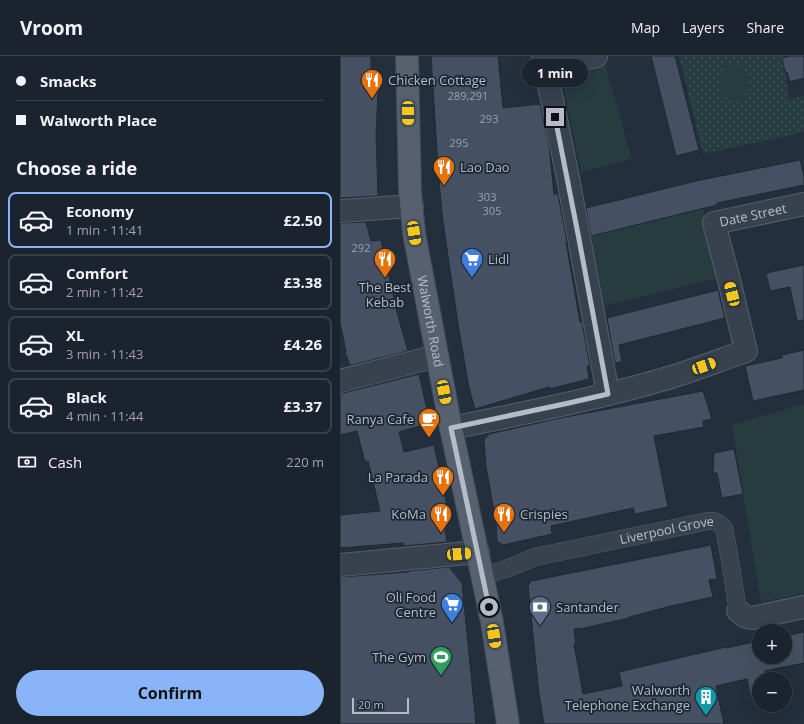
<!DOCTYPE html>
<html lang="en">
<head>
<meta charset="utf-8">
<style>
	:root { --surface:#1b232e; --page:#242b36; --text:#f1f3f6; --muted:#a0a4aa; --line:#39404a; --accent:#8ab4f8 }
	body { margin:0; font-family:"Open Sans",sans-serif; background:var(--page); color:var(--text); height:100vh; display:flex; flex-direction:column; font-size:15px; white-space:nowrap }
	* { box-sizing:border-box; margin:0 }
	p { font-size:13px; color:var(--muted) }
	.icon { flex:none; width:22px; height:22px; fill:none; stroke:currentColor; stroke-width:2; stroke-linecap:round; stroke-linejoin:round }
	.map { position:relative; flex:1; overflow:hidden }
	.drawer { display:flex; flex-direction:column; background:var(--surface); width:340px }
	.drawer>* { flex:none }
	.guide { display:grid; align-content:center; height:88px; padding:0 16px; background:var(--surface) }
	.fabs { position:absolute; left:412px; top:568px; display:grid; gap:8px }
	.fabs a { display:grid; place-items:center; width:40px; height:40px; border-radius:50%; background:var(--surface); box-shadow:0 4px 16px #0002,0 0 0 1px var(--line); font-size:20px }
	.scale { position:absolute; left:12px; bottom:10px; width:57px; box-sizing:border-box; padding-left:4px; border:2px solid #b4bcc9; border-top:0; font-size:11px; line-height:14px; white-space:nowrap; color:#b4bcc9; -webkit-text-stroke:3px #1d2633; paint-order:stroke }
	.end { position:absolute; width:18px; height:18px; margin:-9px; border:5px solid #b4bcc9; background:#111; box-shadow:0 0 0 2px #111 }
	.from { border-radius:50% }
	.bubble { position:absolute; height:28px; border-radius:14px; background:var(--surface); box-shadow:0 4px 16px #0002,0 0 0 1px var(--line); font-size:13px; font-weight:700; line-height:28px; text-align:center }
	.car { position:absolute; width:12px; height:24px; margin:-12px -6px; border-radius:5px; box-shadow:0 0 3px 1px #0007; background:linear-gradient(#f5c518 24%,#345 0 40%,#f5c518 0 76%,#345 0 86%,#f5c518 0) }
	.guide b { display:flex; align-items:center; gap:14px; height:38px; font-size:15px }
	.guide b+b { border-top:1px solid var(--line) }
	.guide i { width:10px; height:10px; background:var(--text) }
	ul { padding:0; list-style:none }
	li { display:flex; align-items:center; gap:12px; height:56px; margin:0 8px 6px; padding:0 8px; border:2px solid var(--line); border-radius:8px }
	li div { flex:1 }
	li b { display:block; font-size:15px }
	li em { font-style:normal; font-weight:700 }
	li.selected { border-color:var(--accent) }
	li>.icon { width:36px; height:36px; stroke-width:1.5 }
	h2 { padding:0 16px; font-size:18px; line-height:48px }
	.pay { display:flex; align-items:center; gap:10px; height:44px; padding:0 16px; font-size:15px }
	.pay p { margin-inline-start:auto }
	.action { display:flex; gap:8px; margin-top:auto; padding:8px 16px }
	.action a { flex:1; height:46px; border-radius:24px; background:var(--accent); color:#111; font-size:16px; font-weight:700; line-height:46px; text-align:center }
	header { display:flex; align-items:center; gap:24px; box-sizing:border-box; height:56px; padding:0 20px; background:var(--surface); border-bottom:1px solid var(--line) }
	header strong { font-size:19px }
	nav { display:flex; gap:22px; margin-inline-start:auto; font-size:14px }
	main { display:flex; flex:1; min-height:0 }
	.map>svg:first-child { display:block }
	.grass { fill:url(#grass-dots) }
	.green { fill:#263c3f }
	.building { fill:#455162; stroke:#1f2835 }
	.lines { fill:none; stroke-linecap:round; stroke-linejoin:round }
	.pedestrian-casing { stroke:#565f6c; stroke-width:18 }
	.minor-casing { stroke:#565f6c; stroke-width:24 }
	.primary-casing { stroke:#414a57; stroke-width:24 }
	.pedestrian { stroke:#38414e; stroke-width:17 }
	.minor { stroke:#38414e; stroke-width:22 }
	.primary { stroke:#56606e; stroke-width:22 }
	.route { stroke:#b4bcc9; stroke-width:5 }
	.labels { text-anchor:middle; stroke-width:3.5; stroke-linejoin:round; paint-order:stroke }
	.number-label { font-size:11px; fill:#98a1af }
	.poi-label { font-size:13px; fill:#b4bcc9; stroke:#1d2633; text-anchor:end }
	.street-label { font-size:13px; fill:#b4bcc9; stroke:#1d2633 }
</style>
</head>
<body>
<header>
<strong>Vroom</strong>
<nav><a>Map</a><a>Layers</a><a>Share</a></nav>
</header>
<main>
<section class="drawer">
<div class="guide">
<b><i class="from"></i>Smacks</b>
<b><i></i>Walworth Place</b>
</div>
<h2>Choose a ride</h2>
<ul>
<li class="selected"><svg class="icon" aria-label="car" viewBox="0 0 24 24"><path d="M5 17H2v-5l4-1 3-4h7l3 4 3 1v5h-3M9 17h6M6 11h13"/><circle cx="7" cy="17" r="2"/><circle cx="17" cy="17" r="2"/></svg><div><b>Economy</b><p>1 min · 11:41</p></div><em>£2.50</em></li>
<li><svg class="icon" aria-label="car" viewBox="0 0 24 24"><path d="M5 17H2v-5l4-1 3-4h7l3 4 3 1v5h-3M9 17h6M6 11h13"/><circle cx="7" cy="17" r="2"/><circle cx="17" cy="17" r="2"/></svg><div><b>Comfort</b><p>2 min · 11:42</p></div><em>£3.38</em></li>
<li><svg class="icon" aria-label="car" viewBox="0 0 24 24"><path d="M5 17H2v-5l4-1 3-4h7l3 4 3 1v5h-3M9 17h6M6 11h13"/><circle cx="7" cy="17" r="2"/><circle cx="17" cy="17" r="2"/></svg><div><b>XL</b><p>3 min · 11:43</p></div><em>£4.26</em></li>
<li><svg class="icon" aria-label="car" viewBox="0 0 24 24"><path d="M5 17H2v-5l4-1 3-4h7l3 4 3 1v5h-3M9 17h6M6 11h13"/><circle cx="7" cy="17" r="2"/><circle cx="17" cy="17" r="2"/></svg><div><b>Black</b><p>4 min · 11:44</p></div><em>£3.37</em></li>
</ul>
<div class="pay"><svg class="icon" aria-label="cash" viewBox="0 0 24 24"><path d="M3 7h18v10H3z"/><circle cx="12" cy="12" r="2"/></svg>Cash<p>220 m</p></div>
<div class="action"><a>Confirm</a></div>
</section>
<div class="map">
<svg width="464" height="668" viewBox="0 0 464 668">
	<defs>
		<pattern id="grass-dots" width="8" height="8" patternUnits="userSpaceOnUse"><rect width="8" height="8" fill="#263c3f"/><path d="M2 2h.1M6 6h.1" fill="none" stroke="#435659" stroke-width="1.8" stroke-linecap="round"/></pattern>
	</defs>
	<rect width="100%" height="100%" fill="#242f3e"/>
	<path class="grass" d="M339 0H443L449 43 464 40V76L363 98Z"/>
	<path class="green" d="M385 7 402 10 409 22 405 45 382 41V24Z
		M265 8 292 103 241 116 221 19Z
		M363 153 379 222 264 250 251 180Z
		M464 348V538L421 546 392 369Z"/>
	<path class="building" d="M0 0H31V35L38 36 36 79 38 140 0 142Z
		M91 0H158L163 52 200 48 209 89 214 138H218L227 186H226L240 266H242L250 310H247L249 323 209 333V331L135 353 129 332 118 268 103 166 100 136 97 96Z
		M311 0H335L359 94 336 100Z
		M450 0H464V22L450 26 447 16H445L442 2Z
		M460 104 464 120V129L377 147V149L251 180 246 152 356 125Z
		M26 166 31 185 41 184 58 260 68 295 0 312V310L10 309 5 296H6L0 266V167Z
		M464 209V264L457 265 450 231 430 235 426 217Z
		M378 234 385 262 279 289 282 306 275 307 267 262Z
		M464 294V334L413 345 405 310 442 302V299Z
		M79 318 90 367 59 376 64 396 94 389 105 439 109 465 104 466 107 486 64 490 63 487 0 492V459L40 455 28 405 25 406 17 375 0 379V337H3Z
		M363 335 372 363 363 365 364 371 314 380 328 451 295 458 293 452 211 470 212 478 163 489 157 485 156 466 146 411 144 384 149 378 220 362Z
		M394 393 403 438 382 442 377 417H373L374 397Z
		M371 489 377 523 369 524 373 541 331 550 289 561V562L244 572 234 573 236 589 234 588 243 638 282 630 279 616 386 591V592L419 585V601H445V580L464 576V607L425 615 426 618 422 619V623H419V641L411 643 407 623 376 630 384 668H204L199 638 188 530 191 525Z
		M109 511 122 527 136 668H0V521L69 516V515Z"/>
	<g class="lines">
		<g class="pedestrian-casing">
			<g id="pedestrian">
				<path id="s1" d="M143 520 166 513 195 501 368 465H374L380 468 384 472 389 498 398 555"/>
			</g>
		</g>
		<g class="minor-casing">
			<g id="minor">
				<path d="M203 0 227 117 268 338"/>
				<path d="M205 11 256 0"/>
				<path d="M0 155 72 150"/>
				<path d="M0 325 97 300"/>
				<path id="s2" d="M111 372C184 357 257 343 328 322 355 314 380 304 406 295L389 224 374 167 464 148"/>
				<path d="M0 509 138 496"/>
				<path d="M398 555 406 561 412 562 464 551"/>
			</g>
		</g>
		<g class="primary-casing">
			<g id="primary">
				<path id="s3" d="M67 0 70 134 74 177 111 372 152 566 168 668"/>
			</g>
		</g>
		<use href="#pedestrian" class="pedestrian"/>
		<use href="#minor" class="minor"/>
		<use href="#primary" class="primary"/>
	</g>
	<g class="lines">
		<path class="route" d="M149 551 111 372 229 347 268 338 238 178 215 61"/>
	</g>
	<defs>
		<g id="restaurant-pin" transform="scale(1.15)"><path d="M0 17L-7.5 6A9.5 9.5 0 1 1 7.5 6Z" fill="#e8710a" stroke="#1d2633"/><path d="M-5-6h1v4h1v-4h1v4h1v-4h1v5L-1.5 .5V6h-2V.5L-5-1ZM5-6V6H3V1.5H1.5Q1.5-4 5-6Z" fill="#fff"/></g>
		<g id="supermarket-pin" transform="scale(1.15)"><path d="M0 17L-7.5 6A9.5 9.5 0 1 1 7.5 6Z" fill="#3f7fe0" stroke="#1d2633"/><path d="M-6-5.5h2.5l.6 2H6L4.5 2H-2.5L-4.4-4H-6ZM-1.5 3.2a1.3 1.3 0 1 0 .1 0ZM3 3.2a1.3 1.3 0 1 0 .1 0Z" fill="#fff"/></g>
		<g id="cafe-pin" transform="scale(1.15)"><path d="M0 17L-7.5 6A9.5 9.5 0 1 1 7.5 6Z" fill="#e8710a" stroke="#1d2633"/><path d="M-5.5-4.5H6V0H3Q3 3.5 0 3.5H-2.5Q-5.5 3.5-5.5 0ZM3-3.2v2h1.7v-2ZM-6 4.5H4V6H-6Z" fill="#fff"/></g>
		<g id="bank-pin" transform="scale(1.15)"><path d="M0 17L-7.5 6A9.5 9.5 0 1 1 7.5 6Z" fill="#5c6f8a" stroke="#1d2633"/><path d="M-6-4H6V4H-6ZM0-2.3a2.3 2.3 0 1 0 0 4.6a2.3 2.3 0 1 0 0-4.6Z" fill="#fff"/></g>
		<g id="stadium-pin" transform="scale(1.15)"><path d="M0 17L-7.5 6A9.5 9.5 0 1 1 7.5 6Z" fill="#2e9e5b" stroke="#1d2633"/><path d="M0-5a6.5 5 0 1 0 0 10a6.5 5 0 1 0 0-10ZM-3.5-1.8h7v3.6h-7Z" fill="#fff"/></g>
		<g id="building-pin" transform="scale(1.15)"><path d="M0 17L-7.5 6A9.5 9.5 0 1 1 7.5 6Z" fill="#0f9aa8" stroke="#1d2633"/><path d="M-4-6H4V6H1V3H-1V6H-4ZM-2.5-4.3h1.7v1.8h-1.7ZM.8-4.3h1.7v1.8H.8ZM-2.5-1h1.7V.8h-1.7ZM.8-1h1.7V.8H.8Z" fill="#fff"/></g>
	</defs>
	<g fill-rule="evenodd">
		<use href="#restaurant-pin" x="32" y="24"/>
		<use href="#restaurant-pin" x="104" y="111"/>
		<use href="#restaurant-pin" x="45" y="203"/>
		<use href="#supermarket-pin" x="132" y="203"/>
		<use href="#cafe-pin" x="89" y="363"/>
		<use href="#restaurant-pin" x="103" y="421"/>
		<use href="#restaurant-pin" x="101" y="458"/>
		<use href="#restaurant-pin" x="164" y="458"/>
		<use href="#supermarket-pin" x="112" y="548"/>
		<use href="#bank-pin" x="200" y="551"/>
		<use href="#stadium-pin" x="101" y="601"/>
		<use href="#building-pin" x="366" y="641"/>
	</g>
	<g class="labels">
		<g class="number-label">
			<text x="128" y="44">289,291</text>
			<text x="149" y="67">293</text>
			<text x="119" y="91">295</text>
			<text x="147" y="145">303</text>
			<text x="152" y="159">305</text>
			<text x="21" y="196">292</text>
		</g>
		<g class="poi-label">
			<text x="48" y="29" text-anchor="start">Chicken Cottage</text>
			<text x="120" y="116" text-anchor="start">Lao Dao</text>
			<text x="148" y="208" text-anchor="start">Lidl</text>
			<text x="45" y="236" text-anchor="middle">The Best<tspan x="45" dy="15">Kebab</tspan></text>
			<text x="74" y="368">Ranya Cafe</text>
			<text x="88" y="426">La Parada</text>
			<text x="86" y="463">KoMa</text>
			<text x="180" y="463" text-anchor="start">Crispies</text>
			<text x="96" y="546">Oli Food<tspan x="96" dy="15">Centre</tspan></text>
			<text x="216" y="556" text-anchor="start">Santander</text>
			<text x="86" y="606">The Gym</text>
			<text x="350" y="639">Walworth<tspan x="350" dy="15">Telephone Exchange</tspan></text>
		</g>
		<g class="street-label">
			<text dy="5" stroke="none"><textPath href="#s2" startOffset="477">Date Street</textPath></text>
			<text dy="5" stroke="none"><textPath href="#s3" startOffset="267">Walworth Road</textPath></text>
			<text dy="5" stroke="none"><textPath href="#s1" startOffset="190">Liverpool Grove</textPath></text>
		</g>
	</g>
</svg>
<div class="fabs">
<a>+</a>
<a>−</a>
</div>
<div class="scale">20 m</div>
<i class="end from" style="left:149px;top:551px"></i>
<i class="end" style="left:215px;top:61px"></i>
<div class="bubble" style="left:182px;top:3px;width:66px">1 min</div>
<i class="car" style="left:68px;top:57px;rotate:179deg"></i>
<i class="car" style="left:74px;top:177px;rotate:171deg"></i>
<i class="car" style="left:392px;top:238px;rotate:346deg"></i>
<i class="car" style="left:364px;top:310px;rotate:70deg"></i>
<i class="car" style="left:104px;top:336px;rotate:169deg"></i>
<i class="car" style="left:119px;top:498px;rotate:86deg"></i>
<i class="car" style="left:154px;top:580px;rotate:171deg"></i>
</div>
</main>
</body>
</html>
